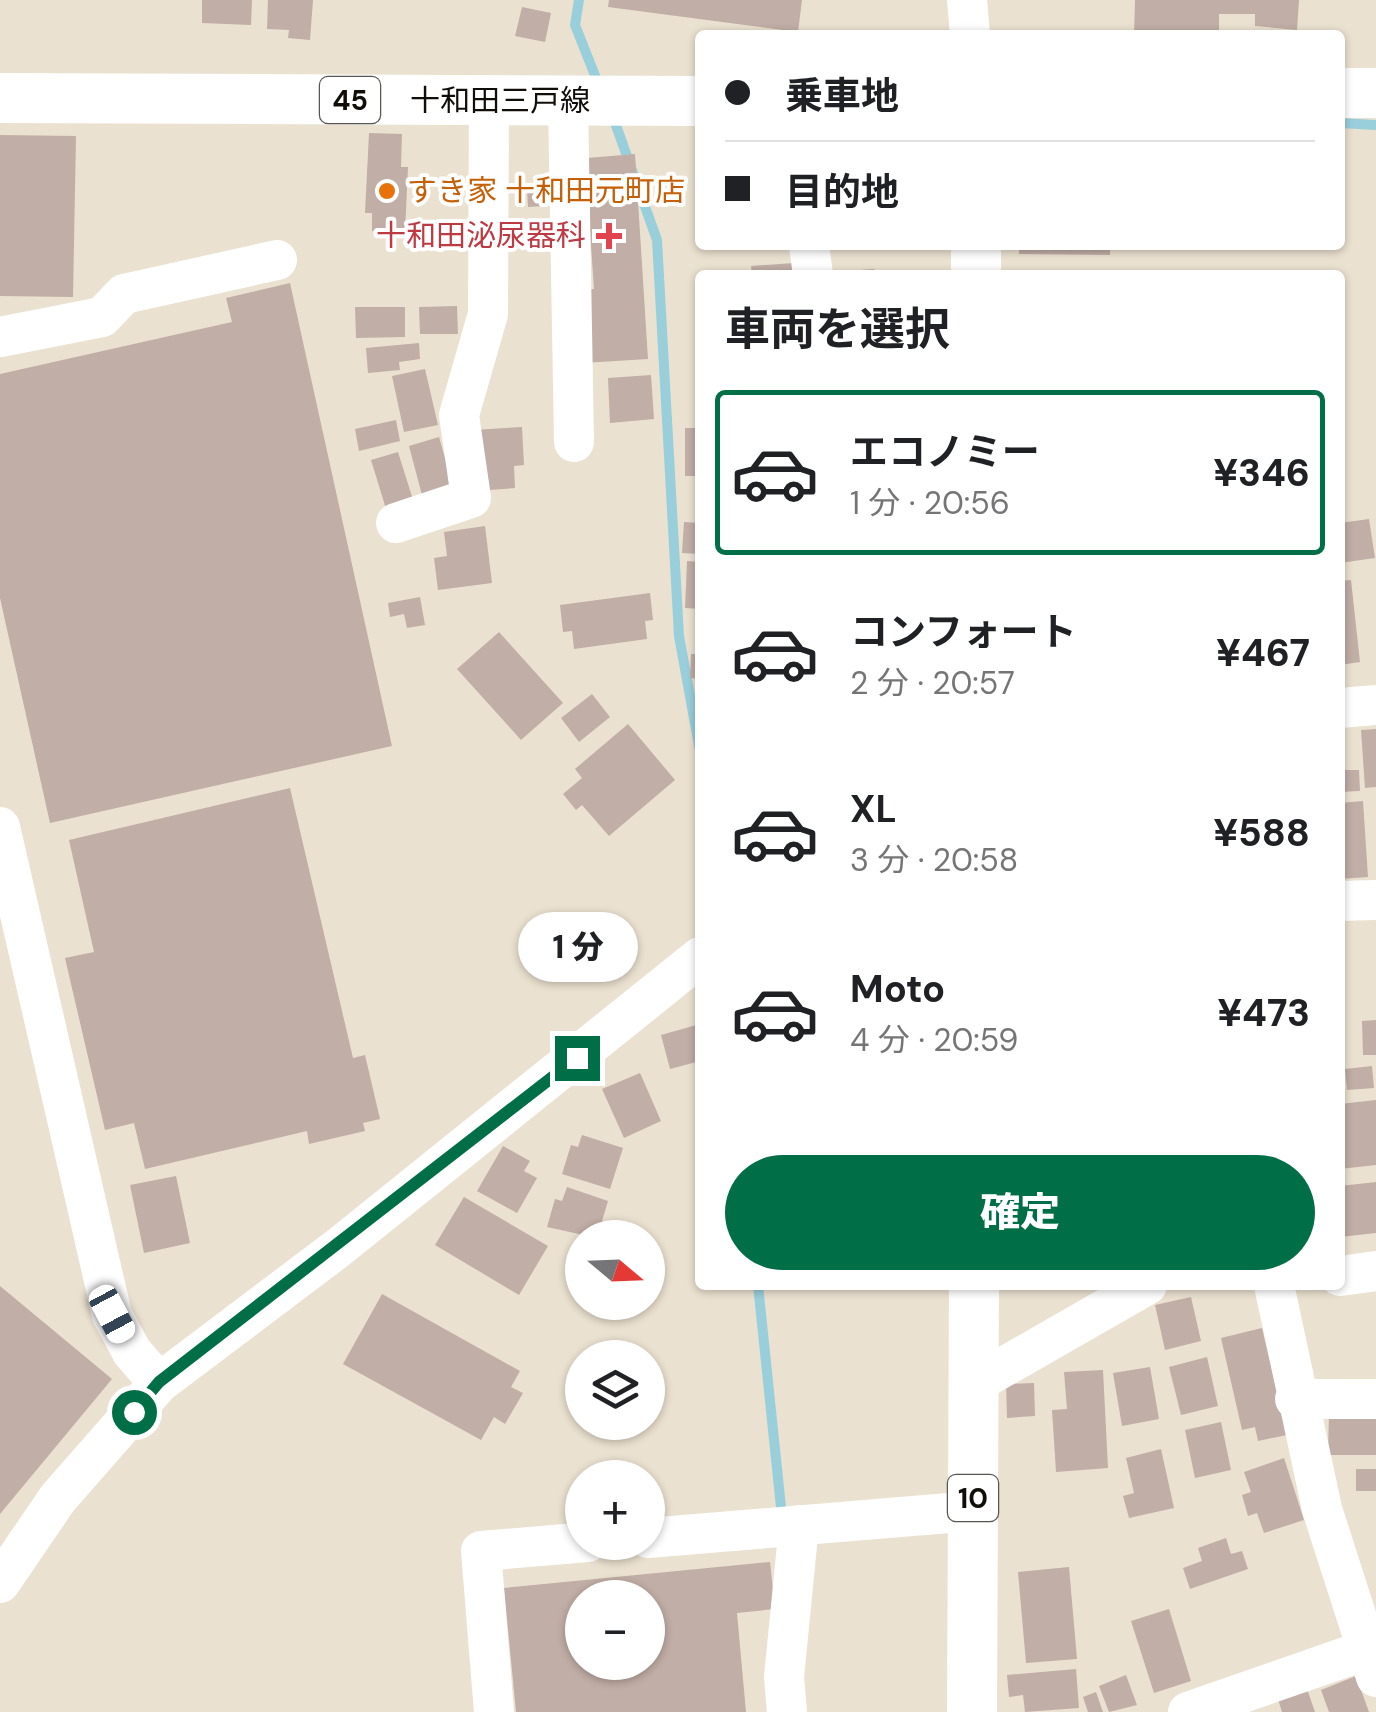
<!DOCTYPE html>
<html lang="ja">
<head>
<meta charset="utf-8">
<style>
	:root { --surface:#fff; --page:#f2f2f2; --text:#202124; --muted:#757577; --line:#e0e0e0; --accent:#006f47 }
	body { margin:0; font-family:"DM Sans","Noto Sans JP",sans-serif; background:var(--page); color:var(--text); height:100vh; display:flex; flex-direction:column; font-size:38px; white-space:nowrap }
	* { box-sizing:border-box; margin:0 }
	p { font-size:32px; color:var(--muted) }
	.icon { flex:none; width:55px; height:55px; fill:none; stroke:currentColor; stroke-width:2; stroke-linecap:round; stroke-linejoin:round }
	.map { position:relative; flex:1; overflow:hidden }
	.side { position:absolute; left:695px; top:270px; width:650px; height:1020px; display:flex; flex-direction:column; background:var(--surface); border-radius:10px; box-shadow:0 2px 8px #0004 }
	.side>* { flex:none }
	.hud { position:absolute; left:695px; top:30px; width:650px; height:220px; border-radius:10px; box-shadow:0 2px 8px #0004; display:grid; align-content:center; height:220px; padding:0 30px; background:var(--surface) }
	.needle { width:65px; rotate:109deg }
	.controls { position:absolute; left:565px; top:1220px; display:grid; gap:20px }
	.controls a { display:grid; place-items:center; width:100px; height:100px; border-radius:50%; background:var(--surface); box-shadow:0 2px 8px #0004; font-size:50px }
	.end { position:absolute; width:45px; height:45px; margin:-22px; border:12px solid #006f47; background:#fff; box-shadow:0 0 0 5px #fff }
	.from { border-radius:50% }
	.bubble { position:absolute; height:70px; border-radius:35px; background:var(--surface); box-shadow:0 2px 8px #0004; font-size:32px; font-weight:800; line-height:70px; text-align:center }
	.car { position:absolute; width:30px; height:60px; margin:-30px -15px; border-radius:12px; box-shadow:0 0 8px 2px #0007; background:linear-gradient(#fff 24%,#345 0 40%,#fff 0 76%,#345 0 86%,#fff 0) }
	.hud b { display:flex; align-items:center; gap:35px; height:95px; font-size:38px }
	.hud b+b { border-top:2px solid var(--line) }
	.hud i { width:25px; height:25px; background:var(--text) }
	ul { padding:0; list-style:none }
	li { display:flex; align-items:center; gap:30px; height:165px; margin:0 20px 15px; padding:0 10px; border:5px solid transparent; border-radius:10px }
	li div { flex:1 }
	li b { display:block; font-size:38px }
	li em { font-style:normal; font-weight:800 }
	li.active { border-color:var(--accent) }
	li>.icon { width:90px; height:90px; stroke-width:1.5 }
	h2 { padding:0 30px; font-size:45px; line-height:120px }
	.button { display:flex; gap:20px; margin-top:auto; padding:20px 30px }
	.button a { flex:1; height:115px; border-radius:60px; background:var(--accent); color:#fff; font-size:40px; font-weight:800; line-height:115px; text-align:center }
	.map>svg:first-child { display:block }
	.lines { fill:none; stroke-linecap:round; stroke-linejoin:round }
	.stream { stroke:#99cfdb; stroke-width:10 }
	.building { fill:#c1aea6; fill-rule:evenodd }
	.minor { stroke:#fff; stroke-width:40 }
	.major { stroke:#fff; stroke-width:50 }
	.route { stroke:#006f47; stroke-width:12 }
	.food-dot { fill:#e8710a; stroke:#fff; stroke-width:4 }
	.health-dot { fill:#e0444e; stroke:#fff; stroke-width:4 }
	.labels { text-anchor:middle; stroke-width:8; stroke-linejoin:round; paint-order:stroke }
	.shield { fill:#fff; stroke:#585652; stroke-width:2.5 }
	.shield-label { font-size:28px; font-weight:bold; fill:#110d08 }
	.street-label { font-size:30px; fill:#110d08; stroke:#fff }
	.food-label { font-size:30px; fill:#c56008; stroke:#fff; text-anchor:start }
	.health-label { font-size:30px; fill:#be3a42; stroke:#fff; text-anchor:end }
</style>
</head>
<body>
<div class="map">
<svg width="1376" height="1712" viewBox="0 0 1376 1712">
	<rect width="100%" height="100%" fill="#ebe1d0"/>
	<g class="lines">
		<path class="stream" d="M579 0 575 25 600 88
			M613 117 657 240 679 636 700 751
			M1340 123 1376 125
			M758 1285 782 1517"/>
	</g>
	<path class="building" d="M202 0H252L251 25 202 23Z
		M268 0H313L310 40 288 38 289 30 267 29Z
		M609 0H802L798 32 608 7Z
		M1135 0H1299L1297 30 1255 26V14H1219V35H1134Z
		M522 7 551 13 545 42 515 36Z
		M369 133 402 134 401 167H408L405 232 372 231V213H365Z
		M0 135 76 136 73 297 0 296Z
		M635 154 648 359 583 363 585 290 594 289 589 216 575 159Z
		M561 187V205L528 207 527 188Z
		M1019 245H1110V255L1019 254Z
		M794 263V275H752L751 266Z
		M874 269 875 275H832V272Z
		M290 283 392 746 50 823 0 598V374L232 322 226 298Z
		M457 306 458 334H420L419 307Z
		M355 307H405V337L356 338Z
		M419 343 420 359 399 362 400 370 368 373 366 348Z
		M1340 368H1343L1345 432H1340Z
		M425 369 438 425 404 432 392 376Z
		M651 375 654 419 610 423 608 378Z
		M396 420 400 441 359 451 355 429Z
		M522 427 524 465 514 466 515 488 489 490 473 430Z
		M685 428H700V476H685Z
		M439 437 453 486 422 495 409 446Z
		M398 452 414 503 387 512 371 460Z
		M1369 519 1375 558 1340 563V523Z
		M684 522 700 523V554L682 553Z
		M485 526 492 583 438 590 434 558 447 556 444 532Z
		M687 561 700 562V609L685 608Z
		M1351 580 1360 662 1340 665V581Z
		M650 593 653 620 645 621 647 639 574 649 572 631 563 632 560 605Z
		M420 597 425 625 407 628 404 614 390 617 388 603Z
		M499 632 563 703 521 740 457 669Z
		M691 654H700V679L690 678Z
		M592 694 610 717 579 742 561 718Z
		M628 724 675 780 609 836 582 805 576 810 563 794 582 778 575 769Z
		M1376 729V787L1365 788 1361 730Z
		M1340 770H1359L1360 791 1340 792Z
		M290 788 353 1058 365 1055 380 1119 363 1123 365 1131 309 1144 307 1131 145 1169 134 1123 105 1130 65 958 94 952 69 840Z
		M1363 801 1368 877 1340 879V803Z
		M1376 1020V1055H1363L1362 1021Z
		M700 1024V1061L670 1069 661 1035Z
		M1372 1066 1374 1088 1347 1090 1345 1069Z
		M640 1073 661 1121 624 1138 602 1089Z
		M1376 1100V1165L1340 1169V1104Z
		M582 1135 623 1148 610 1189 562 1174 571 1145 578 1147Z
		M503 1146 530 1161 524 1171 537 1178 517 1213 477 1191Z
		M176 1176 190 1243 144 1253 130 1185Z
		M1376 1182V1233L1340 1237V1186Z
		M567 1187 608 1201 597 1238 547 1227 555 1199 562 1201Z
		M464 1197 548 1246 519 1295 435 1245Z
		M0 1286 112 1379 0 1514Z
		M382 1294 520 1371 511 1387 523 1393 505 1424 494 1417 481 1440 343 1364Z
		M1191 1297 1201 1341 1165 1350 1155 1305Z
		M1262 1328 1287 1435 1258 1441 1255 1427 1242 1430 1221 1338Z
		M1207 1357 1218 1406 1181 1415 1169 1367Z
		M1150 1367 1159 1419 1122 1426 1113 1373Z
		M1103 1370 1108 1468 1056 1472 1052 1410 1067 1409 1064 1372Z
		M1034 1383 1035 1416 1007 1418 1006 1384Z
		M1329 1412H1376V1455H1328Z
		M1221 1422 1231 1470 1195 1478 1185 1430Z
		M1161 1449 1174 1508 1129 1518 1123 1496 1134 1493 1126 1458Z
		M1284 1458 1304 1520 1264 1533 1257 1513 1248 1516 1242 1495 1251 1492 1244 1472Z
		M1356 1469H1376V1491H1356Z
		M1226 1538 1231 1554 1242 1551 1248 1569 1190 1589 1183 1568 1202 1561 1198 1548Z
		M770 1562 775 1609 737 1613 746 1712H516L504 1588ZM582 1598H648V1662H582Z
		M1069 1567 1077 1659 1026 1663 1018 1572Z
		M1169 1609 1191 1681 1154 1693 1131 1621Z
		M1076 1669 1079 1708 1025 1712 1023 1695 1009 1697 1007 1675Z
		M1126 1675 1137 1705 1109 1712 1099 1686Z
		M1356 1676 1369 1712H1329L1321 1690Z
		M1307 1689 1315 1712H1282L1278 1699Z
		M1096 1692 1103 1712H1088L1083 1697Z"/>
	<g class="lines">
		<path class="minor" d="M967 0 970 35
			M568 101 574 442
			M809 245 813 275
			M0 337 102 317 124 294 277 260
			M396 523 471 498 459 415 488 314 489 101
			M1340 708 1376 705
			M0 827 112 1315 132 1352 159 1383
			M1340 901 1376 900
			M1340 1276 1376 1271
			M1274 1285 1322 1509 1376 1677
			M974 1384 1147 1285
			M1295 1399H1376
			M648 1538 973 1511
			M0 1583 58 1498 159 1383 338 1248 700 957
			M494 1712 481 1551 588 1542
			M787 1712 784 1677 799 1525
			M1188 1712 1366 1650"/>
		<path class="major" d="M1340 93H1376
			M0 98 700 101
			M976 245V275
			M972 1712 974 1285"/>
	</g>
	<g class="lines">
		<path class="route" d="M134 1412 159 1382 577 1058"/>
	</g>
	<circle class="food-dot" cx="387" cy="191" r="10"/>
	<path class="health-dot" d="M604 221h10v10h10v10h-10v10h-10v-10h-10v-10h10z"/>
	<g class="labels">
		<g class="shield">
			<rect x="320" y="77" width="60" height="46" rx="8"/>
			<rect x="948" y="1475" width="50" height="46" rx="8"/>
		</g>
		<g class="shield-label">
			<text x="350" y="110">45</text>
			<text x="973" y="1508">10</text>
		</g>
		<g class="street-label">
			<text x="500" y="111">十和田三戸線</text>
		</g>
		<g class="food-label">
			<text x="407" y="201">すき家 十和田元町店</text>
		</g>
		<g class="health-label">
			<text x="586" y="246">十和田泌尿器科</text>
		</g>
	</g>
</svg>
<div class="controls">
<a><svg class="needle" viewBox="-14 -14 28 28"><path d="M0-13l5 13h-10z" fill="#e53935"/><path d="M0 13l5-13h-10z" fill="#757577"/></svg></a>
<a><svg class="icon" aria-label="layers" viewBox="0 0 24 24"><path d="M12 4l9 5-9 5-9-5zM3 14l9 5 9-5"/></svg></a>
<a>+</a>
<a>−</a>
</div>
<i class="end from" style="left:134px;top:1412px"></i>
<i class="end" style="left:577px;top:1058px"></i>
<div class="bubble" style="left:518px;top:912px;width:120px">1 分</div>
<i class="car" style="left:112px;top:1314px;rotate:152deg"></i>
<div class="hud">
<b><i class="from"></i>乗車地</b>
<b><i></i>目的地</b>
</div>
<section class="side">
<h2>車両を選択</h2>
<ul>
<li class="active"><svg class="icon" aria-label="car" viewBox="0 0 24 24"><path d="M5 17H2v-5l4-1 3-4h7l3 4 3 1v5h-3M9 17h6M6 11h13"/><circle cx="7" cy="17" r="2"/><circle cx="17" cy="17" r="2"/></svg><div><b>エコノミー</b><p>1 分 · 20:56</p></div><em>¥346</em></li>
<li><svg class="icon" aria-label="car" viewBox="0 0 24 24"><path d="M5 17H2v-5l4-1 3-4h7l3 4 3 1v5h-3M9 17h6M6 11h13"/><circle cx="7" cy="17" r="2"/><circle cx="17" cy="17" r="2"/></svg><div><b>コンフォート</b><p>2 分 · 20:57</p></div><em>¥467</em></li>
<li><svg class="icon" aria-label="car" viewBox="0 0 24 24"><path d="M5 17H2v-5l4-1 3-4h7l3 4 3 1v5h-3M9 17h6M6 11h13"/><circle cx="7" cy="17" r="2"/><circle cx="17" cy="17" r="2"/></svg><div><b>XL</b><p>3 分 · 20:58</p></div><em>¥588</em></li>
<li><svg class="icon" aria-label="car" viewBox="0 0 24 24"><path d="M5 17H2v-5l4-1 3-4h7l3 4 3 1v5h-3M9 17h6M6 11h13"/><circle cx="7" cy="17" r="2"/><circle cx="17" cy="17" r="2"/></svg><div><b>Moto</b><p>4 分 · 20:59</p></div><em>¥473</em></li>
</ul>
<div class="button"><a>確定</a></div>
</section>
</div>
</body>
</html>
